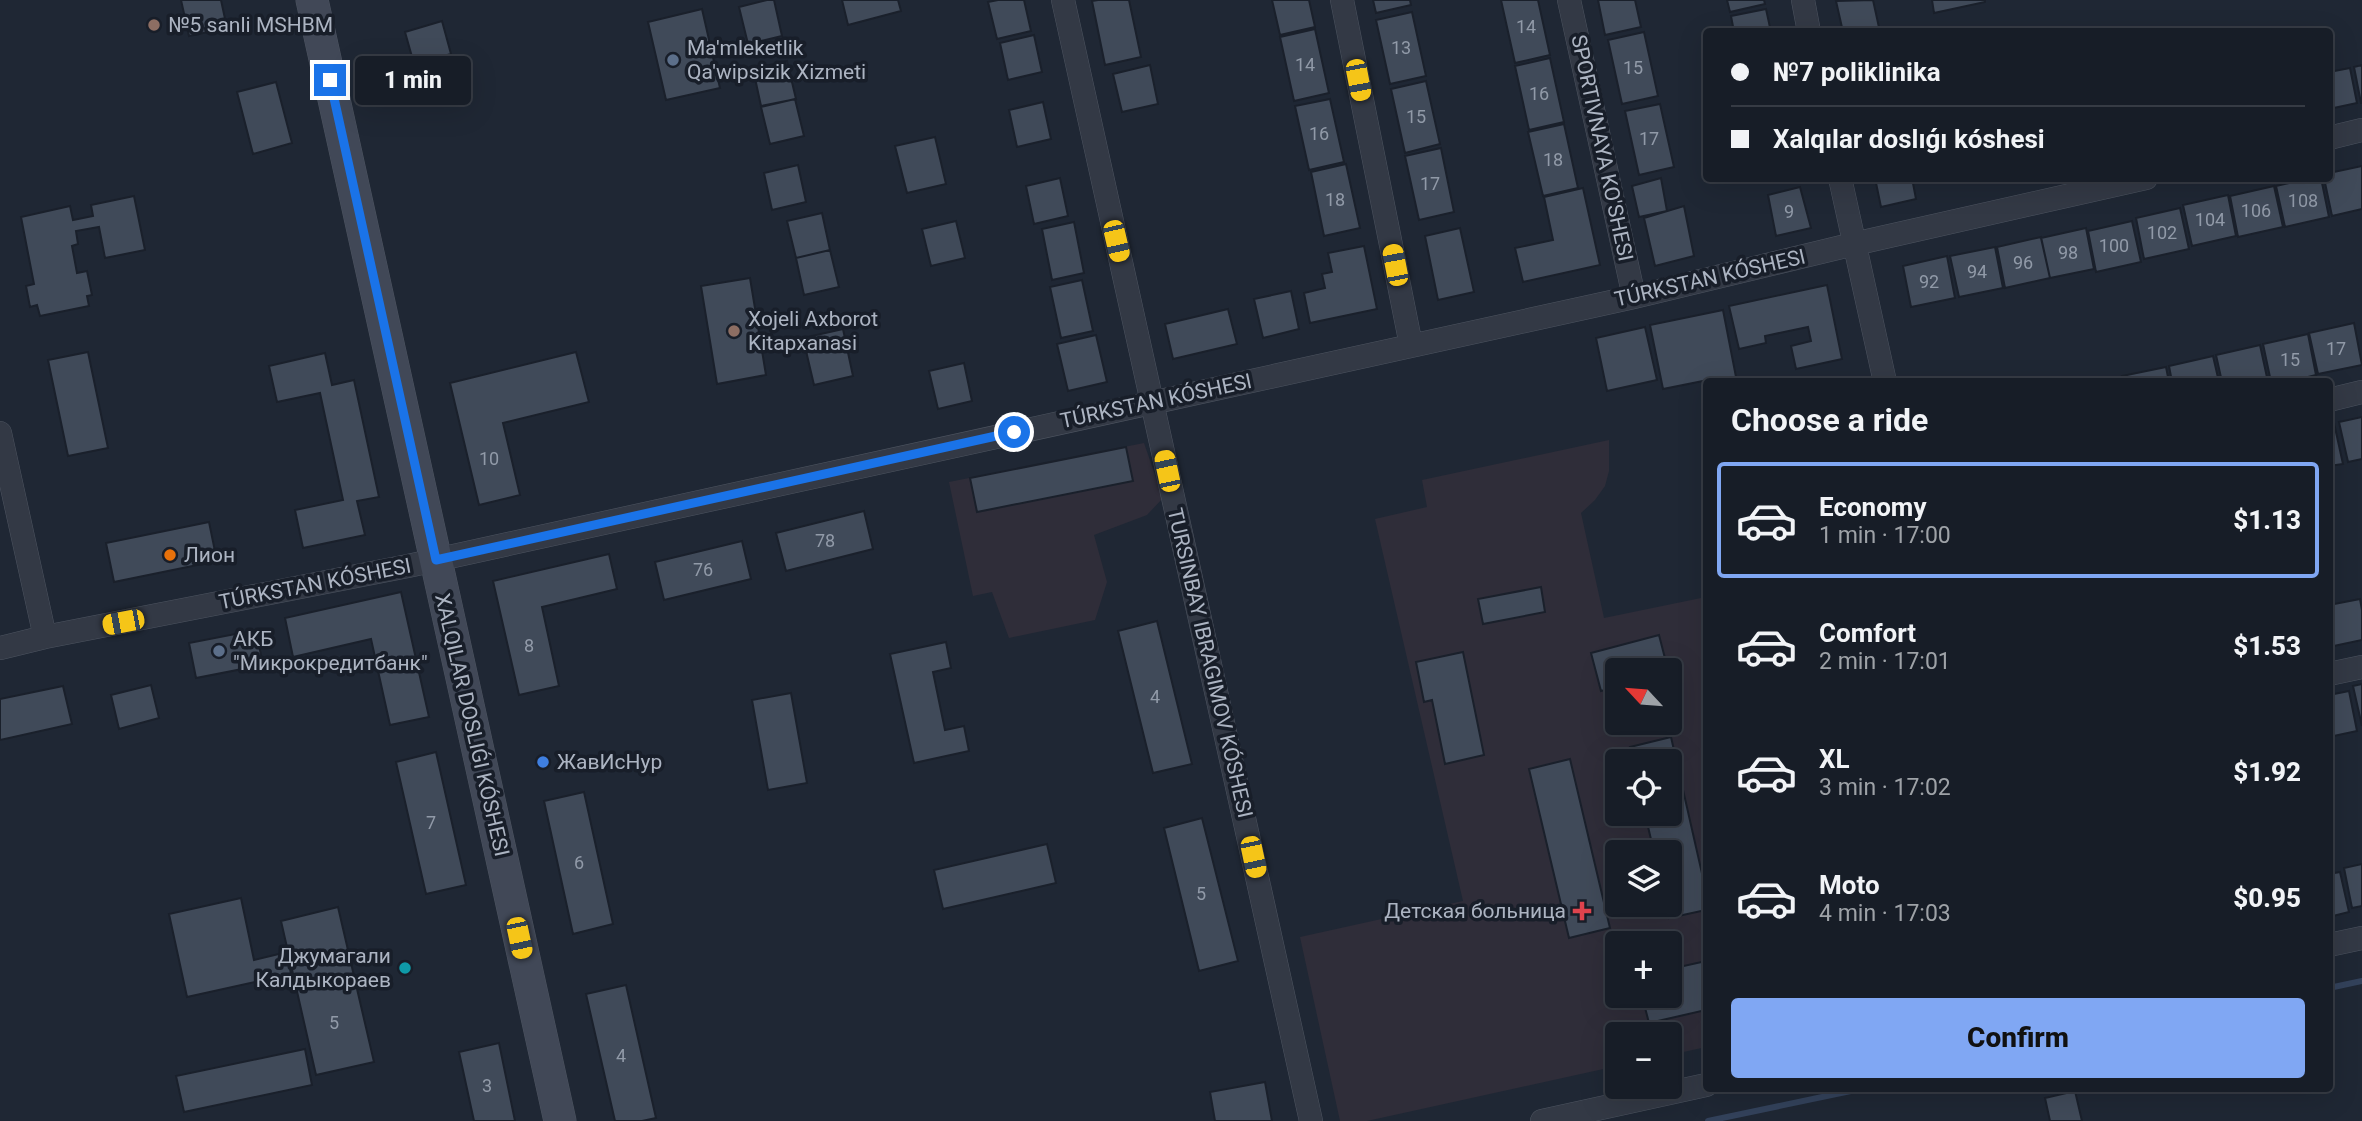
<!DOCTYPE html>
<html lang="en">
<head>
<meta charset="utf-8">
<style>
	:root { --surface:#171d27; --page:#20262f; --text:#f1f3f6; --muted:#9ea2a7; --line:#363b44; --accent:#80a7f3 }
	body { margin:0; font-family:Roboto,sans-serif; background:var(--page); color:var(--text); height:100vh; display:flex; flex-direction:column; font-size:26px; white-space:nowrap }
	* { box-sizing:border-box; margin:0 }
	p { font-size:23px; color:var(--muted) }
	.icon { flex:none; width:38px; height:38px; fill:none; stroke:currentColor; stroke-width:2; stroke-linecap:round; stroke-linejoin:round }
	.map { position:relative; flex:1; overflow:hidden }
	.drawer { position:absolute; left:1703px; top:378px; width:630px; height:714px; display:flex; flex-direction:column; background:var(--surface); border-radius:7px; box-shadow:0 7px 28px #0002,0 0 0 2px var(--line) }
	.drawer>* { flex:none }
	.banner { position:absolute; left:1703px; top:28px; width:630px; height:154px; border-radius:7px; box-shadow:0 7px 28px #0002,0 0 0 2px var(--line); display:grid; align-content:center; height:154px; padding:0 28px; background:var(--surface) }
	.needle { width:46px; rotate:296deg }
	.controls { position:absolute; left:1605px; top:658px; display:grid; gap:14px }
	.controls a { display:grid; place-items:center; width:77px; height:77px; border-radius:7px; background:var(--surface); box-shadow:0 7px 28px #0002,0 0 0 2px var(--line); font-size:35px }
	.end { position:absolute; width:32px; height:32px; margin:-16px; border:9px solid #1a73e8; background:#fff; box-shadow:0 0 0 4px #fff }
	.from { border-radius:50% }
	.bubble { position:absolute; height:49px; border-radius:7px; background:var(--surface); box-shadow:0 7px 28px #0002,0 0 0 2px var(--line); font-size:23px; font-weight:800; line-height:49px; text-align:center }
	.car { position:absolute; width:21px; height:42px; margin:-21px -10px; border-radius:9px; box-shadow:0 0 5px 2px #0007; background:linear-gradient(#f5c518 24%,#345 0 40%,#f5c518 0 76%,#345 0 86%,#f5c518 0) }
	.banner b { display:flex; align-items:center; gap:24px; height:66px; font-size:26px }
	.banner b+b { border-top:2px solid var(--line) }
	.banner i { width:18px; height:18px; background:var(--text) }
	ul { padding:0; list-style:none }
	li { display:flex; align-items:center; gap:21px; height:116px; margin:0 14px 10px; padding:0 14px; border:4px solid transparent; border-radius:7px }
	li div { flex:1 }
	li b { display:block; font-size:26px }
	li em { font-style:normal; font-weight:800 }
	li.active { border-color:var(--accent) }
	li>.icon { width:63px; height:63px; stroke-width:1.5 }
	h2 { padding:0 28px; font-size:32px; line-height:84px }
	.button { display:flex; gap:14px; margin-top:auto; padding:14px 28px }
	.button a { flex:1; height:80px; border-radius:7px; background:var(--accent); color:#111; font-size:28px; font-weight:800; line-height:80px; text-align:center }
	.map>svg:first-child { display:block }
	.medical { fill:#2f2d39; fill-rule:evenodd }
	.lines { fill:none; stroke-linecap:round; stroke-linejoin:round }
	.stream { stroke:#33425b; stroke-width:6 }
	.building { fill:#404a59; stroke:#1a202b; stroke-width:2 }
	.street-casing { stroke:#4d5460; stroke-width:24 }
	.secondary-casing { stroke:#4d5460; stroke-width:33 }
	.street { stroke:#333945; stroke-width:23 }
	.secondary { stroke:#414857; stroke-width:32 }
	.route { stroke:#1a73e8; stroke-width:9 }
	.education-dot { fill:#8d6e63; stroke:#181e29; stroke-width:2.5 }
	.service-dot { fill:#5c6f8a; stroke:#181e29; stroke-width:2.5 }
	.food-dot { fill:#e8710a; stroke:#181e29; stroke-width:2.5 }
	.shop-dot { fill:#3f7fe0; stroke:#181e29; stroke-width:2.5 }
	.health-dot { fill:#e0444e; stroke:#181e29; stroke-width:2.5 }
	.culture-dot { fill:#0f9aa8; stroke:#181e29; stroke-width:2.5 }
	.labels { text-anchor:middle; stroke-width:7; stroke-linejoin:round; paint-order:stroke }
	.number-label { font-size:18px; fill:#919aa8 }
	.poi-label { font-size:21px; fill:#acb4c2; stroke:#181e29; text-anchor:start }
	.street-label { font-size:21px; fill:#acb4c2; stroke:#181e29 }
</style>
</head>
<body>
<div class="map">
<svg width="2362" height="1121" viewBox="0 0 2362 1121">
	<rect width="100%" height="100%" fill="#1f2734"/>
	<path class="medical" d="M1609 440V471L1605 486 1595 500 1581 513 1604 618 1701 598 1706 623V1047L1670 1055V1034H1617V1066L1367 1121H1340L1300 937 1463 901 1375 519 1427 507 1422 480ZM1617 670H1670V723H1617ZM1617 761H1670V814H1617ZM1617 852H1670V905H1617ZM1617 943H1670V996H1617Z
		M1144 443 1163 498 1147 515 1094 535 1107 582 1095 620 1009 638 992 592 973 596 949 482Z"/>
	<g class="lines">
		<path class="stream" d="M2329 988 2362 981
			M1708 1121 1865 1088"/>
	</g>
	<path class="building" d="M181 0H221L227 28 189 36Z
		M767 0H774L782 36 748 44 739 7Z
		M842 0H898L901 11 848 25Z
		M998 0H1024L1031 31 997 39 988 2Z
		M1098 0H1129L1141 57 1105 65 1092 1Z
		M1272 0H1309L1315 27 1280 35Z
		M1373 0H1410L1411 5 1376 13Z
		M1501 0H1538L1550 55 1515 63Z
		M1598 0H1635L1641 27 1605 35Z
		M1727 0H1764L1765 4 1730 12Z
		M1873 0 1880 32H1843L1836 1Z
		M1932 0H1985V2L1934 13Z
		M702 9 720 88 666 100 648 22Z
		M1766 9 1771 32H1734L1731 16Z
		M1412 12 1426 76 1390 84 1376 20Z
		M442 21 451 54 414 64 405 32Z
		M1315 29 1329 93 1294 101 1280 37Z
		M1644 32 1658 96 1622 104 1608 40Z
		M1034 35 1042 72 1008 80 1000 43Z
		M1550 58 1564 122 1529 130 1515 66Z
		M787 61 796 99 761 106 753 69Z
		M1150 65 1158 104 1122 112 1113 74Z
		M2362 65V103H2361L2354 67Z
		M2350 68 2357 103 2329 109V72Z
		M1426 81 1440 144 1405 153 1391 89Z
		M276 82 292 143 253 154 237 92Z
		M795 99 804 136 770 144 761 107Z
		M1330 99 1344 162 1309 170 1295 106Z
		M1043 102 1051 139 1017 147 1009 110Z
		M1660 104 1674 167 1639 175 1625 111Z
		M1564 124 1578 188 1543 196 1528 132Z
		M935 137 946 184 907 193 895 146Z
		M1441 148 1454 212 1419 220 1405 156Z
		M1346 164 1360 228 1324 236 1311 172Z
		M798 165 806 202 772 210 764 173Z
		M2362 166V209L2332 216 2324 178H2329V173Z
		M1060 178 1068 216 1034 224 1026 186Z
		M1661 178 1667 211 1639 217 1632 186Z
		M1875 178H1912L1916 199 1881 207Z
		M2310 178H2321L2329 217 2285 227 2276 186Z
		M2274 186 2283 227 2238 237 2230 196Z
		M1800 187 1811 228 1776 236 1768 195Z
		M1583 188 1600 265 1523 282 1515 248 1553 240 1544 197Z
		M2228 195 2236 236 2192 246 2183 205Z
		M134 196 145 250 105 258 99 227 76 231 78 244 72 246 77 273 87 271 92 295 87 296 89 306 40 316 37 305 30 307 26 286 34 284 21 217 70 206 73 220 93 216 91 205Z
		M1684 206 1694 256 1655 266 1644 218Z
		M2180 208 2189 249 2144 259 2136 218Z
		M822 213 830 250 796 258 787 221Z
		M956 221 965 258 931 266 922 229Z
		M2132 221 2141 262 2096 272 2088 231Z
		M1074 222 1084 273 1052 280 1042 229Z
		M1460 228 1474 292 1438 300 1425 236Z
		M2086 228 2094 269 2050 278 2041 238Z
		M2041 237 2050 278 2005 288 1997 247Z
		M1364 246 1377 309 1310 323 1304 293 1325 288 1322 274 1332 272 1328 253Z
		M1995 247 2003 288 1959 297 1950 256Z
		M830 250 839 287 804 295 796 258Z
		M1947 256 1955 298 1911 307 1903 266Z
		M750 278 766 375 717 384 701 286Z
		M1082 280 1093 331 1061 338 1050 287Z
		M1827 285 1842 359 1796 369 1791 346 1811 341 1808 327 1765 336 1766 343 1739 349 1729 306Z
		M1291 291 1299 329 1263 338 1254 299Z
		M1228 309 1237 344 1173 359 1165 324Z
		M1723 310 1737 382H1713V379L1663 389 1650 325Z
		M2354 323 2362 365 2318 374 2309 333Z
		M1645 327 1657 380 1607 391 1596 338Z
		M843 329 853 376 814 385 803 338Z
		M2308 334 2316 375 2288 382H2271L2263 344Z
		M1096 335 1107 382 1068 391 1057 344Z
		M2260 345 2268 382H2222L2216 355Z
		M88 352 108 448 68 456 48 360Z
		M576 352 589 402 503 423 520 495 479 505 450 383Z
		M325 353 332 385 354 380 379 497 357 501 365 535 303 548 295 510 343 500 320 393 277 402 269 366Z
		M2213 356 2219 382H2172L2169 366Z
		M964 363 972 401 938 409 929 371Z
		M2166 367 2169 382H2123L2122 376Z
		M2362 417V459L2348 462 2339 422Z
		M2334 423 2343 464 2329 466V424Z
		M1126 447 1133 481 977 512 970 478Z
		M864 511 873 549 786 571 776 533Z
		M209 522 217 561 114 582 106 543Z
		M742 541 751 579 664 600 655 562Z
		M609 554 617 589 542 607 559 686 519 695 493 581Z
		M1541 587 1545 612 1483 624 1478 599Z
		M401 592 429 717 390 725 371 639 293 657 285 618Z
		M2360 599 2362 610V640L2329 647V605Z
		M1157 621 1192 764 1153 773 1118 631Z
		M256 630 263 665 196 678 189 643Z
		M1659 635 1668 670H1617V687L1601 691 1591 653Z
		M946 642 951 668 933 672 945 730 964 726 969 751 914 763 890 654Z
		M1463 652 1484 755 1445 764 1432 700 1424 702 1416 662Z
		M2362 684V726L2353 686Z
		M151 685 159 718 119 729 111 695Z
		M63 686 72 724 0 740V699Z
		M2349 691 2357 731 2329 737V695Z
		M791 693 807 783 768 790 752 700Z
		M1671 737 1706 891V910L1669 918 1666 905H1670V852H1654L1645 814H1670V761H1633L1630 747Z
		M436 752 466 885 426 894 396 762Z
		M1570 759 1610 928 1569 938 1529 769Z
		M584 792 613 924 573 934 544 801Z
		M1202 818 1238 961 1199 971 1164 828Z
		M1047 844 1056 883 943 909 934 870Z
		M2362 864V906L2352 908 2344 868Z
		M2340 872 2349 912 2329 917V874Z
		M241 898 254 960 287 952 291 974 187 997 169 914Z
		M338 907 374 1062 316 1075 281 921Z
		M1706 961V1010L1649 1023 1642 996H1670V969Z
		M626 985 656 1118 642 1121H615L586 994Z
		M499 1043 515 1121H474L459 1052Z
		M305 1049 312 1085 184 1112 176 1076Z
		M1265 1082 1272 1121H1215L1210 1092Z
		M2075 1091 2082 1121H2050L2045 1098Z"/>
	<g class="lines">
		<g class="street-casing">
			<path id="street" d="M1063 0 1311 1121
				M1342 0 1411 345
				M1569 0 1634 297
				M1803 0 1809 32
				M2329 138 2362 130
				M1840 178 1885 382
				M2329 400 2362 392
				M0 433 45 637
				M0 648 45 637 408 566 1634 297 1854 244 2146 178
				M2329 674 2362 667
				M2329 945 2362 938
				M1542 1121 1706 1085"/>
		</g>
		<g class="secondary-casing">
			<path id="secondary" d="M312 0 560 1121"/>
		</g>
		<use href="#street" class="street"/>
		<use href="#secondary" class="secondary"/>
	</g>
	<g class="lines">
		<path class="route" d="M330 80 436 560 1014 432"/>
	</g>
	<g class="education-dot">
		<circle cx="154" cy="25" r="7"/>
		<circle cx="734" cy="331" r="7"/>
	</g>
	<g class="service-dot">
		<circle cx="673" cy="60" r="7"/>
		<circle cx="219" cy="651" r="7"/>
	</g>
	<circle class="food-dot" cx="170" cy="555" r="7"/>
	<circle class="shop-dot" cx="543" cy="762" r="7"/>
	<path class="health-dot" d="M1578.5 900.5h7v7h7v7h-7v7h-7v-7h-7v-7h7z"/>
	<circle class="culture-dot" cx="405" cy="968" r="7"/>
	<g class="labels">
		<g class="number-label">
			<text x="1526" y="33">14</text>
			<text x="1401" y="54">13</text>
			<text x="1305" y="71">14</text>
			<text x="1633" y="74">15</text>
			<text x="1539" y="100">16</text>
			<text x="1416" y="123">15</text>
			<text x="1319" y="140">16</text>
			<text x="1649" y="145">17</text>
			<text x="1553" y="166">18</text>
			<text x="1430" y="190">17</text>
			<text x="1335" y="206">18</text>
			<text x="2303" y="207">108</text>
			<text x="2256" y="217">106</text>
			<text x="1789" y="218">9</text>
			<text x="2210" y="226">104</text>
			<text x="2162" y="239">102</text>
			<text x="2114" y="252">100</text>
			<text x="2068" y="259">98</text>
			<text x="2023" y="269">96</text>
			<text x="1977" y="278">94</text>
			<text x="1929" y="288">92</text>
			<text x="2336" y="355">17</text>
			<text x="2290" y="366">15</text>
			<text x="489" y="465">10</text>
			<text x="825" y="547">78</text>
			<text x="703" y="576">76</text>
			<text x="529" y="652">8</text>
			<text x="1155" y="703">4</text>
			<text x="431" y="829">7</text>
			<text x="579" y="869">6</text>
			<text x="1201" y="900">5</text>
			<text x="334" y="1029">5</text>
			<text x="621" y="1062">4</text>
			<text x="487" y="1092">3</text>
		</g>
		<g class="poi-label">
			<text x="168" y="32">№5 sanli MSHBM</text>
			<text x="687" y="55">Ma'mleketlik<tspan x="687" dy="24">Qa'wipsizik Xizmeti</tspan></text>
			<text x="748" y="326">Xojeli Axborot<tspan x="748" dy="24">Kitapxanasi</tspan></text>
			<text x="184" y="562">Лион</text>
			<text x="233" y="646">АКБ<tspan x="233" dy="24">"Микрокредитбанк"</tspan></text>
			<text x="557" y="769">ЖавИсНур</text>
			<text x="1566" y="918" text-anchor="end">Детская больница</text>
			<text x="391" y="963" text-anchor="end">Джумагали<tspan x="391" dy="24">Калдыкораев</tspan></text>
		</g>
		<g class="street-label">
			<text transform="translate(1602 148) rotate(78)" y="7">SPORTIVNAYA KO'SHESI</text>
			<text transform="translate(1710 278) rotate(-13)" y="7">TÚRKSTAN KÓSHESI</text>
			<text transform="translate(1156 401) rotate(-12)" y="7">TÚRKSTAN KÓSHESI</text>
			<text transform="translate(315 584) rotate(-11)" y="7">TÚRKSTAN KÓSHESI</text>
			<text transform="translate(1210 663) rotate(77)" y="7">TURSINBAY IBRAGIMOV KÓSHESI</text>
			<text transform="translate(472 725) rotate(77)" y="7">XALQILAR DOSLIǴI KÓSHESI</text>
		</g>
	</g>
</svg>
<div class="controls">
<a><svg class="needle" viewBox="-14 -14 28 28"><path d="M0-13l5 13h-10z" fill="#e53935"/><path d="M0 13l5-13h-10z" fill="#9ea2a7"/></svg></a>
<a><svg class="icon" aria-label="locate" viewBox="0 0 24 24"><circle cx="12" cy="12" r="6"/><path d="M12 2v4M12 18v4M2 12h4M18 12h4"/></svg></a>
<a><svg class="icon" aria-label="layers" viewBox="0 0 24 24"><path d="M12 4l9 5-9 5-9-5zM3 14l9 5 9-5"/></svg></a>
<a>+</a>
<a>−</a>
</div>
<i class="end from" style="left:1014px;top:432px"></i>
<i class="end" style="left:330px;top:80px"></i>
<div class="bubble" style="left:355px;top:56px;width:116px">1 min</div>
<i class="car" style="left:1358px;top:80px;rotate:169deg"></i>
<i class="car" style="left:1116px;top:241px;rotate:167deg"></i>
<i class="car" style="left:1395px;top:265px;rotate:349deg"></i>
<i class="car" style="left:1167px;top:471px;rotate:348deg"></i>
<i class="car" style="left:123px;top:622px;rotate:259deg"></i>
<i class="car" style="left:1253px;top:857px;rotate:168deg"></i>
<i class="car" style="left:519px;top:938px;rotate:168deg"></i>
<div class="banner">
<b><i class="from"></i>№7 poliklinika</b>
<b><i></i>Xalqılar doslıǵı kóshesi</b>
</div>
<section class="drawer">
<h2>Choose a ride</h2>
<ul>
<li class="active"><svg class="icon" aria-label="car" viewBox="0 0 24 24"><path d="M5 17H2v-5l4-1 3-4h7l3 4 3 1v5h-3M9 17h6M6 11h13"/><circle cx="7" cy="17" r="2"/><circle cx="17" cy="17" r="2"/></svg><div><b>Economy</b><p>1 min · 17:00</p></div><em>$1.13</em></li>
<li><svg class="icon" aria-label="car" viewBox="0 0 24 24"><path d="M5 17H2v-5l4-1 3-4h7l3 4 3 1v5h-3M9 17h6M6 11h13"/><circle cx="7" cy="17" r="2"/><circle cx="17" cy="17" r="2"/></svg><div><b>Comfort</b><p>2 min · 17:01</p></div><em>$1.53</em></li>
<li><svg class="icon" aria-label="car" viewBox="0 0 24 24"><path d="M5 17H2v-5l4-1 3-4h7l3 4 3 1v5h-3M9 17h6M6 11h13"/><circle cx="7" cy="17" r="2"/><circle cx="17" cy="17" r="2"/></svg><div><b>XL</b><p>3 min · 17:02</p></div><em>$1.92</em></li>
<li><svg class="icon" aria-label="car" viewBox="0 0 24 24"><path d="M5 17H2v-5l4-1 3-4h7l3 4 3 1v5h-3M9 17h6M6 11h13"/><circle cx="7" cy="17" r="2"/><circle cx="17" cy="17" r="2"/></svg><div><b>Moto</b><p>4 min · 17:03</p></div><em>$0.95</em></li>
</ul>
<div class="button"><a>Confirm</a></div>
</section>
</div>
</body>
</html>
